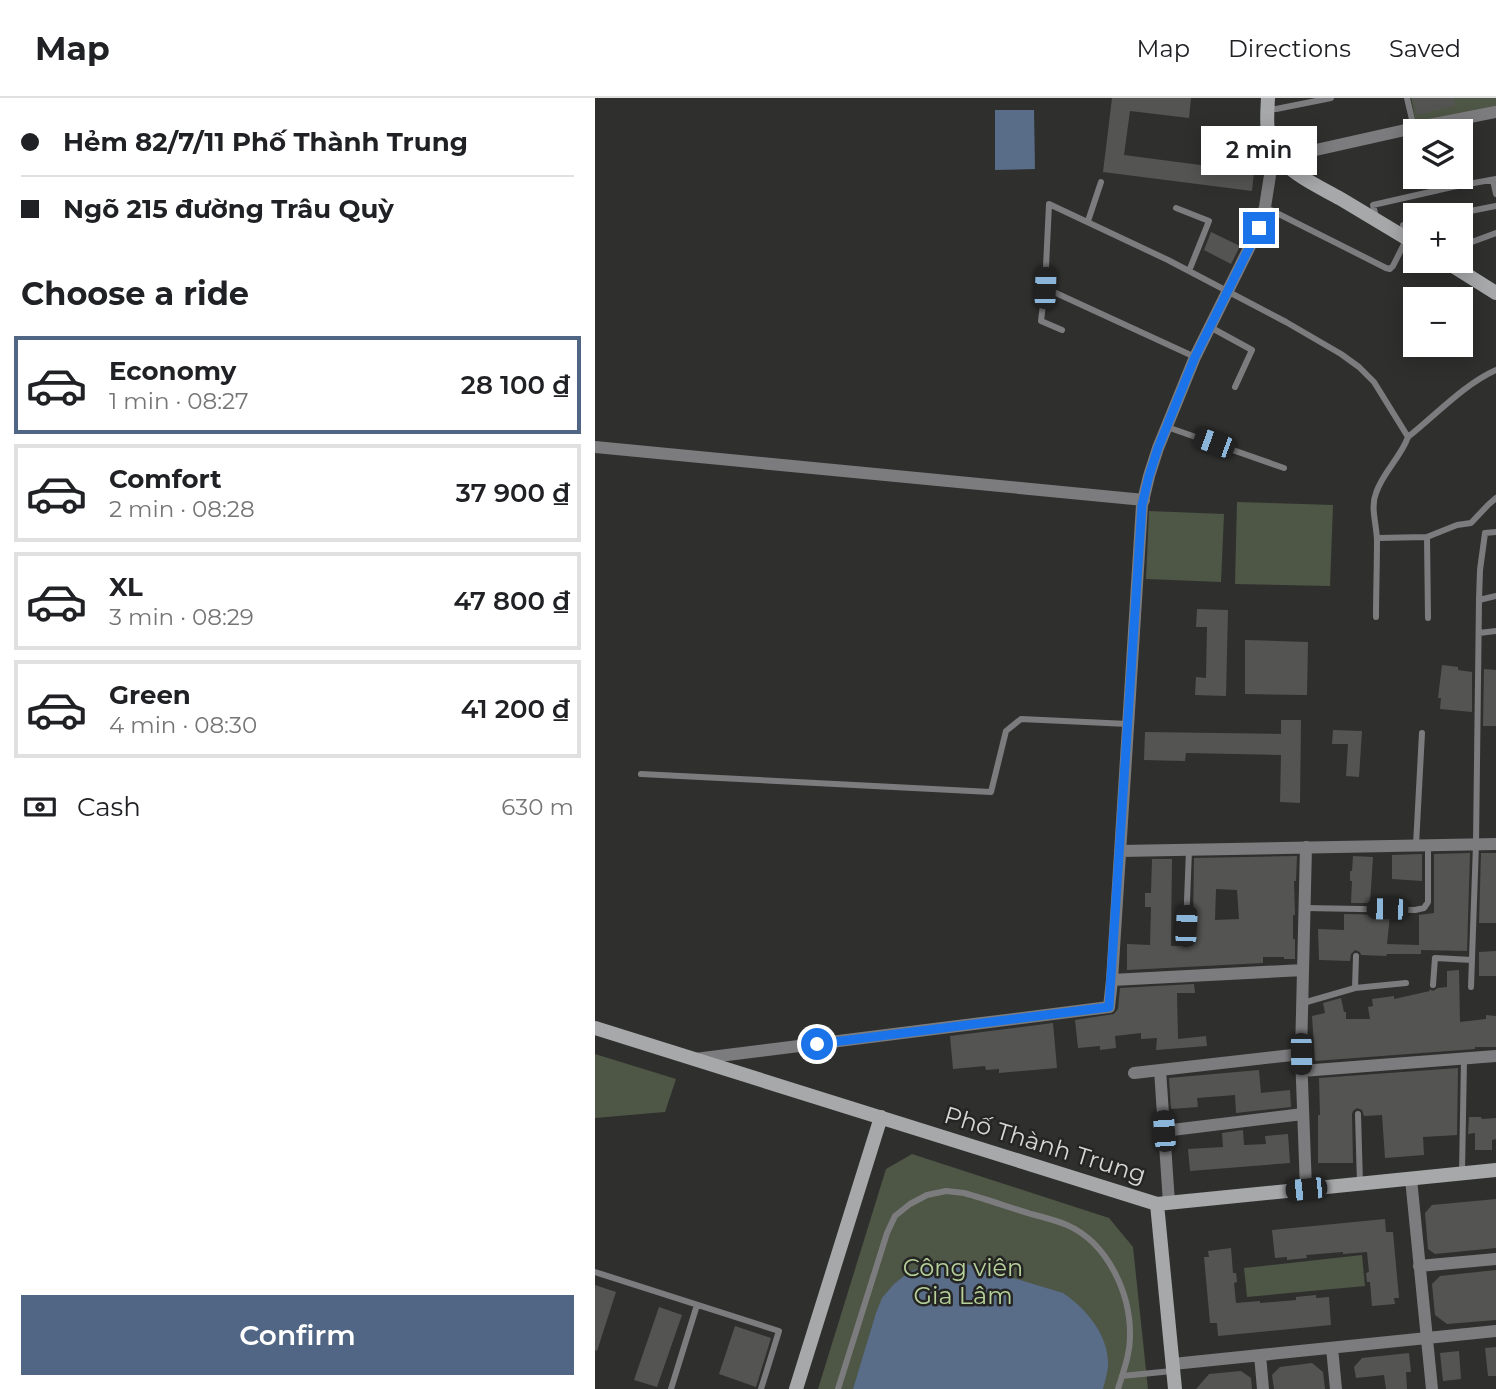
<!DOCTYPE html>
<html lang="en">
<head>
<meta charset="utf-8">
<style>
	:root { --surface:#fff; --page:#f6f6f6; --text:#202124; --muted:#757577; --line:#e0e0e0; --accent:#516585 }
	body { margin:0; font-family:Montserrat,sans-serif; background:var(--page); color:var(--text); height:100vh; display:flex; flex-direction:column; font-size:26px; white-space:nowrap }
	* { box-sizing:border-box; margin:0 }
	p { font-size:23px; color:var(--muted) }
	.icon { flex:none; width:38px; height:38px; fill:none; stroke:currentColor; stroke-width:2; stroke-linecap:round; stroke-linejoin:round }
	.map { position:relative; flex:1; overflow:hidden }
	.sheet { display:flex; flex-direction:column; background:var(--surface); width:595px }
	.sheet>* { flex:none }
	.banner { display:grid; align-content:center; height:154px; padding:0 21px; background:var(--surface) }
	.tools { position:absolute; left:808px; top:21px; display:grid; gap:14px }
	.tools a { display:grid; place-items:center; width:70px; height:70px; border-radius:0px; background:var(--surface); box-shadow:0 4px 18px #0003; font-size:35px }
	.end { position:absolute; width:32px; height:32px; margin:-16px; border:9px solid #1a73e8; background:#fff; box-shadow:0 0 0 4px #fff }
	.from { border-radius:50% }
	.bubble { position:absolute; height:49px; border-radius:0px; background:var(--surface); box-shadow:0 4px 18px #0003; font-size:23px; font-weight:600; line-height:49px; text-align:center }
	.car { position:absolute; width:21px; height:42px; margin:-21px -10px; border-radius:9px; box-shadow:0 0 5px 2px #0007; background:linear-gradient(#222 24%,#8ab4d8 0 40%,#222 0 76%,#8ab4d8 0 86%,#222 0) }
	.banner b { display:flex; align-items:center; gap:24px; height:66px; font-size:26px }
	.banner b+b { border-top:2px solid var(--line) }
	.banner i { width:18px; height:18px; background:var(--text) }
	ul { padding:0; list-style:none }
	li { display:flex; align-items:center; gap:21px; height:98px; margin:0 14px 10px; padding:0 7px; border:4px solid var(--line); border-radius:0px }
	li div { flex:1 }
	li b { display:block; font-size:26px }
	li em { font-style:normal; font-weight:600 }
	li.current { border-color:var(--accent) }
	li>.icon { width:63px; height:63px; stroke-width:1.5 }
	h2 { padding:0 21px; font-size:32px; line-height:84px }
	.pay { display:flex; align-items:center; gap:18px; height:77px; padding:0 21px; font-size:26px }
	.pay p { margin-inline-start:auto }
	.cta { display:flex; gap:14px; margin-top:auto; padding:14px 21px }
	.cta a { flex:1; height:80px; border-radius:0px; background:var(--accent); color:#fff; font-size:28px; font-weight:600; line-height:80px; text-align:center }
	header { display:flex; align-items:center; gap:42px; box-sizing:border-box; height:98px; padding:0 35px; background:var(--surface); border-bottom:2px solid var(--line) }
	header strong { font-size:33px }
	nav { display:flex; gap:38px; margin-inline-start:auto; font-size:24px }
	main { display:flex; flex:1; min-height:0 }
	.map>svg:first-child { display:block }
	.green { fill:#4e5645 }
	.water { fill:#596c88 }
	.building { fill:#545552; fill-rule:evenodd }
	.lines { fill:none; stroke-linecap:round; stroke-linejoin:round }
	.lane { stroke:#7c7c7e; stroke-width:6 }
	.street { stroke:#7c7c7e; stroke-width:12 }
	.secondary { stroke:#a7a8aa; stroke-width:14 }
	.route { stroke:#1a73e8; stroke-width:9 }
	.labels { text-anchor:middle; stroke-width:5; stroke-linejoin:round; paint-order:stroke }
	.street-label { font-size:24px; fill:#d5d6d5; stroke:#252624 }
	.park-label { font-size:24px; fill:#b7d19a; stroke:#252624 }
</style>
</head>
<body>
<header>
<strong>Map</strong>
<nav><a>Map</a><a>Directions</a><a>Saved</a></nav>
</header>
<main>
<section class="sheet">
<div class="banner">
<b><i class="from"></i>Hẻm 82/7/11 Phố Thành Trung</b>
<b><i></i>Ngõ 215 đường Trâu Quỳ</b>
</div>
<h2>Choose a ride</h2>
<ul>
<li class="current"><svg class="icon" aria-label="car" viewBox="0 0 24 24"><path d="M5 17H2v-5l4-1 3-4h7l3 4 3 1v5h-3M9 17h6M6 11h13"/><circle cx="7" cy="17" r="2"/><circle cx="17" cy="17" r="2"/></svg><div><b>Economy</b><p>1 min · 08:27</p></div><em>28 100 ₫</em></li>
<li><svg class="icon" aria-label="car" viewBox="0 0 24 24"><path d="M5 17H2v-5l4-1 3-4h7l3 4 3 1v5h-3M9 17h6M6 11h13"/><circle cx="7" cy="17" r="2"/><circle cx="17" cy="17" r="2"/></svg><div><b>Comfort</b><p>2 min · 08:28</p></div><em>37 900 ₫</em></li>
<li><svg class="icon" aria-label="car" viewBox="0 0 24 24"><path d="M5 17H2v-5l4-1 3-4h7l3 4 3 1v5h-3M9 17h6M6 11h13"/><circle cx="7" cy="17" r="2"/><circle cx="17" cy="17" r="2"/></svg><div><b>XL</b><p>3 min · 08:29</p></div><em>47 800 ₫</em></li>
<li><svg class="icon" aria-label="car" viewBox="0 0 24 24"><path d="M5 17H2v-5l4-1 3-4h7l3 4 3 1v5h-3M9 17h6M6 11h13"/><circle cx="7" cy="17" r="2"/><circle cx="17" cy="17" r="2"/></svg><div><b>Green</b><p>4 min · 08:30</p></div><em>41 200 ₫</em></li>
</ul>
<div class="pay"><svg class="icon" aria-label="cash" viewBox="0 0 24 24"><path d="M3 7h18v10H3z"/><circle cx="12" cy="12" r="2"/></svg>Cash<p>630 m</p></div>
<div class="cta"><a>Confirm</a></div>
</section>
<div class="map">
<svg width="901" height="1291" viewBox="0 0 901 1291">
	<rect width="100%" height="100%" fill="#2f302e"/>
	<path class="green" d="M816 0H901V12L822 30Z
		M642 404 738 407 735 488 640 486Z
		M554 413 629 416 626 484 551 481Z
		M0 956 81 981 70 1014 0 1020Z
		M317 1056 514 1120 538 1149 553 1291H223L291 1071Z
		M767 1157 770 1188 652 1199 649 1170Z"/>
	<path class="water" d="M400 12H439L440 71 400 72Z
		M349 1164H365L468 1195C492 1211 515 1239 513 1269 512 1276 510 1284 508 1291H258L281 1215 287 1200 299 1186 314 1174 333 1167Z"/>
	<path class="building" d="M517 0H596L594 20 535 13 529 57 659 74 657 93 508 74Z
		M818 0H859L860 8 822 17Z
		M616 134 645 148 636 166 609 152Z
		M602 511 633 512 631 598 600 597 601 579 611 580 612 529H601Z
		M650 542 713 544 712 597 650 596Z
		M847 567 863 569V572L877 574V614L845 611 846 600H843Z
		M889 571 901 572V628H888Z
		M686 622H706L705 705 685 704 686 657 591 655 590 663 549 662 550 634 686 636Z
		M738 632 767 633 764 679 751 678 753 646H737Z
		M875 755 872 853 826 852V856H792L791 858 766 857 765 854 760 852 756 856 755 863 724 862 723 831 749 832V816L795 817 792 846 824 847V817L839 815V756Z
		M886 755H901V825H884Z
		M827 756V783L797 781V757Z
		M702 758 701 783H699L700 817H698V841H700V861H689V859H668V865L532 872V846L555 847 556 809H550V795H556L557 761H577L576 848H593V833L598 828 599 760ZM621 791 642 792 644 821 620 822Z
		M758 758 778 759 775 805H756L757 783H755V773H757Z
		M901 853V878H884V854Z
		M864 872 865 924 891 921V917L901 918V949H880V951L720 963 717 918 730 915 728 905 746 900 749 914H751V921H775L773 909 778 908 777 901 799 898V901L835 893 834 891 838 893 843 890 852 889V873Z
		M599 886 600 895H582L583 941 611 938 612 948 561 952 562 940 546 941V935L520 938 521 950 505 952V948L483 950 480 922 519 916 523 911 525 890Z
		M458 925 462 970 404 975V971L391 972 390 968 358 971 355 938Z
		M863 970 862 1037 828 1039 829 1057 790 1060 787 1017 769 1018 767 1012 762 1010 758 1013 757 1016 758 1065H723V1017H725L724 980Z
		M664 972 666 995 695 992 696 1009 641 1015 640 997 602 1000 603 1009 576 1011 574 980Z
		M874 1019H886L887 1021 901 1020V1041L897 1042V1052H880V1035L873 1036Z
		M648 1032 649 1047 671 1046 670 1038 693 1036 695 1065 595 1073 593 1051 628 1049 627 1035Z
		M901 1101V1150L840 1156 833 1151 830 1115 837 1107Z
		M790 1121 791 1134H798L804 1200H799L800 1206 777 1208 775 1184H772L771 1175 774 1174 772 1154 748 1156V1154L711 1157 712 1160 692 1162V1159L680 1160 677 1132Z
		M636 1150 638 1175H641L642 1184 639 1185 641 1205 665 1203V1205L701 1202V1199L721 1197V1200L734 1199 736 1227 623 1238 622 1225H615L609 1159H614L613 1153Z
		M901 1172V1222L852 1226 840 1217 837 1186 845 1178Z
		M0 1187 21 1194 2 1253 0 1252Z
		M64 1209 87 1217 62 1289 39 1282Z
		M140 1228 176 1240 161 1289 124 1276Z
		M901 1249V1278H893L890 1250Z
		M864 1253 866 1281 848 1283 845 1255Z
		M814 1255 816 1274H811L812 1291H791L789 1277 761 1280 759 1269 767 1260Z
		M717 1265 728 1274 730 1291H679L677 1277 685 1269Z
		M646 1273 656 1280 657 1291H601L614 1276Z"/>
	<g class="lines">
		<path class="lane" d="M812 0 819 30
			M673 11H681L736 0
			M898 82 901 96
			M670 109 791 170 795 171 798 168 812 140 808 127 821 124
			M581 110 614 123 594 173
			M855 117 901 108
			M781 119 778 107 857 89 901 81
			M493 123 506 84
			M866 148 901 135
			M450 190 600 259
			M615 229 657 252 640 289
			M467 232 446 223 450 190 454 106 573 162 691 224 746 256 764 269 779 284 813 339
			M572 329 689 370
			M890 435 901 434
			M832 439 833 520
			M782 440 832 439 862 427 876 425 893 407 901 400
			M884 502 901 498
			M781 519C781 494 782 468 782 443 782 427 775 410 781 395 788 374 806 359 813 339 841 317 868 287 901 272
			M884 535 901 533
			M46 676 396 694 411 633 426 621 533 626
			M821 747 827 635
			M710 810 820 812 829 810 833 804V747
			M591 828 594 752
			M838 887 840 860 877 862
			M876 889 881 746 884 502 885 472 890 435
			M760 890 761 858
			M708 905 760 890 811 885
			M763 1016 765 1086
			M867 1074 869 961
			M0 1174 184 1233 166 1291
			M527 1278 577 1273
			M76 1291 102 1207
			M243 1291 292 1135 300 1118 315 1106 332 1097 351 1093 369 1095C391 1101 413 1109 436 1116 448 1119 460 1122 472 1127 513 1145 536 1196 535 1239 535 1257 528 1274 523 1291"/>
		<path class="street" d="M685 60 819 30 901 14
			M0 349 549 402
			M711 749 706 956 711 1091
			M525 753 901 746
			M517 882 708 872
			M100 961 514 909 517 882 547 407 554 378 563 350 600 259 664 130 670 109 679 52
			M565 972 574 1105
			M707 973 901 958
			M539 975 706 956
			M569 1033 708 1016
			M816 1081 837 1291
			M824 1168 901 1161
			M737 1250 741 1291
			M665 1257 668 1291
			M578 1266 901 1233"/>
		<path class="secondary" d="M673 0C672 18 670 37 680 53 694 76 723 88 746 101 771 116 796 131 821 146
			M850 163 901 195
			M0 930 562 1106 901 1072
			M562 1106 580 1291
			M201 1291 286 1019"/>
	</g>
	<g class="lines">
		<path class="route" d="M222 946 514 909 547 407 554 378 563 350 600 259 664 130"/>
	</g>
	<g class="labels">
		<g class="street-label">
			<text transform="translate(450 1047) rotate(17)" y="8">Phố Thành Trung</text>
		</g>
		<g class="park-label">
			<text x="368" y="1178">Công viên<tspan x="368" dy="28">Gia Lâm</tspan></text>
		</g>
	</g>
</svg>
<div class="tools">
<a><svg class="icon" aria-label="layers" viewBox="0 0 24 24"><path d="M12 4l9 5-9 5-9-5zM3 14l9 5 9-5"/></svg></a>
<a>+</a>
<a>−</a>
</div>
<i class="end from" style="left:222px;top:946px"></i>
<i class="end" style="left:664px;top:130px"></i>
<div class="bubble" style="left:606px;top:28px;width:116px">2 min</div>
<i class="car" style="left:450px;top:190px;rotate:2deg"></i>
<i class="car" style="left:619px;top:345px;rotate:290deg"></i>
<i class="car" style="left:792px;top:811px;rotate:271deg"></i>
<i class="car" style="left:591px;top:828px;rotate:3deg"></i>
<i class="car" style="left:706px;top:956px;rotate:179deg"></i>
<i class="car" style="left:569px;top:1033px;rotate:356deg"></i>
<i class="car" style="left:711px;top:1091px;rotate:264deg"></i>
</div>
</main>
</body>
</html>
